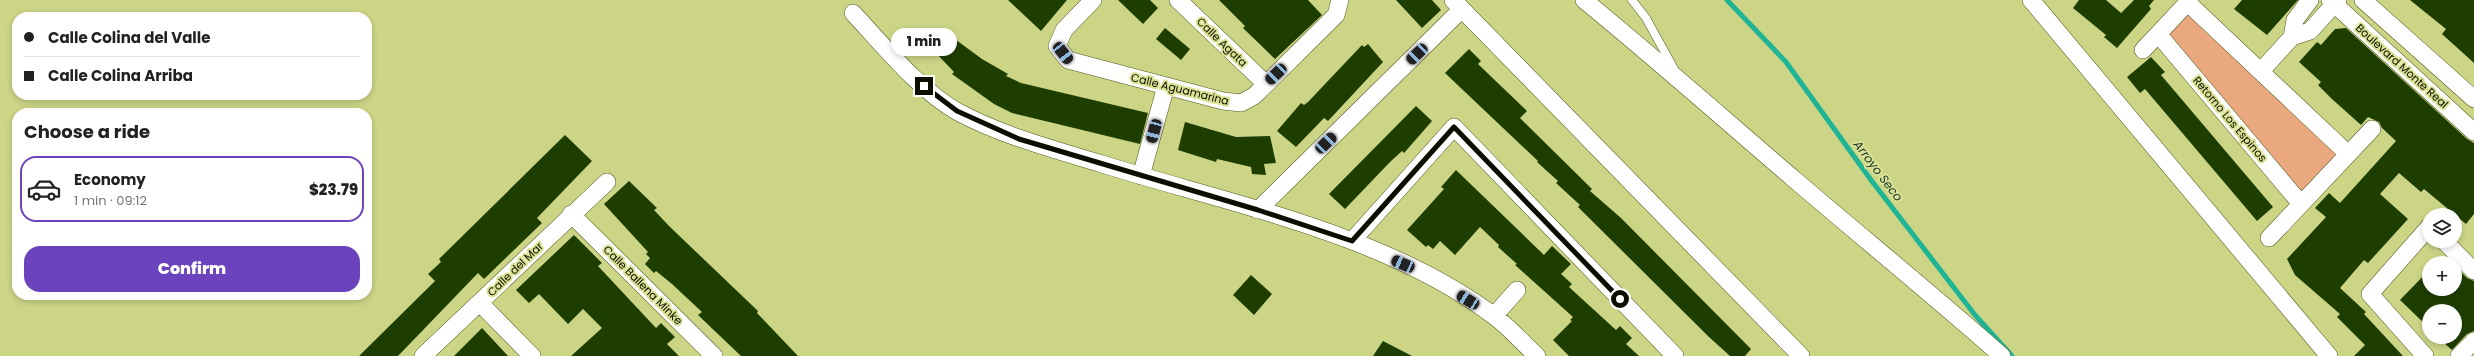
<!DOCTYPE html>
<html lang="en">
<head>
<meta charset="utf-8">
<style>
	:root { --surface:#fff; --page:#f6f6f6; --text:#222; --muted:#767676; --line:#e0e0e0; --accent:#6b44bd }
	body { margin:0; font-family:Poppins,sans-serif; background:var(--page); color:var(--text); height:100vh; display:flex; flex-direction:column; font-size:15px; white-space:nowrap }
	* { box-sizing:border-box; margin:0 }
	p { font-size:13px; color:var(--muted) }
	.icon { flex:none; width:22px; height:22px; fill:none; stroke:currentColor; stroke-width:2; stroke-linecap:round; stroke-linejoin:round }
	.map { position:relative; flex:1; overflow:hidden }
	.sheet { position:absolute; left:12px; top:108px; width:360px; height:192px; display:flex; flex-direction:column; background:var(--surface); border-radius:16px; box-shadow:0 2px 6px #0003 }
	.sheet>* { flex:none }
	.banner { position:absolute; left:12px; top:12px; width:360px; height:88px; border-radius:16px; box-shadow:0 2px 6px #0003; display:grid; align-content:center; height:88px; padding:0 12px; background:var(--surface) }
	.controls { position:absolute; left:2422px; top:208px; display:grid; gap:8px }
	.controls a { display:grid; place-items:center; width:40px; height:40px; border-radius:50%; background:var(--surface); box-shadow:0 2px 6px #0003; font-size:20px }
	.end { position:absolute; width:18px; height:18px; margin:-9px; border:5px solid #0d0e00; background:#fff; box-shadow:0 0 0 2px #fff }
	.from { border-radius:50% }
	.bubble { position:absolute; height:28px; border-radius:14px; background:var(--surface); box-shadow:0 2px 6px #0003; font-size:13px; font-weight:800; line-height:28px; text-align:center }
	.car { position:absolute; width:12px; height:24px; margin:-12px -6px; border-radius:5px; box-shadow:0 0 3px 1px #0007; background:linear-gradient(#222 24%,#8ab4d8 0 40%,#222 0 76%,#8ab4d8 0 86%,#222 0) }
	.banner b { display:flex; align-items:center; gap:14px; height:38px; font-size:15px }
	.banner b+b { border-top:1px solid var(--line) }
	.banner i { width:10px; height:10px; background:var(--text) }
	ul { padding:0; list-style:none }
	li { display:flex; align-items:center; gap:12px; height:66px; margin:0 8px 6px; padding:0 4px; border:2px solid transparent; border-radius:16px }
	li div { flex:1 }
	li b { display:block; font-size:15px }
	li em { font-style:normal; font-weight:800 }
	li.current { border-color:var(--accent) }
	li>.icon { width:36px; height:36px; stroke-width:1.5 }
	h2 { padding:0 12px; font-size:18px; line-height:48px }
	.primary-button { display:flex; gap:8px; margin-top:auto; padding:8px 12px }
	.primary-button a { flex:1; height:46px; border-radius:16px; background:var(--accent); color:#fff; font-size:16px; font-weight:800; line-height:46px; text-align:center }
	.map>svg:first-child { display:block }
	.green { fill:#eaa87e }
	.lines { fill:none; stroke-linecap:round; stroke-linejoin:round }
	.stream { stroke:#1fb495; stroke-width:5 }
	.building { fill:#1e3e00 }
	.lane-casing { stroke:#51561a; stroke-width:9 }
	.street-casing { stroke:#51561a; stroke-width:18 }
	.lane { stroke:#fff; stroke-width:8 }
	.street { stroke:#fff; stroke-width:17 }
	.route { stroke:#0d0e00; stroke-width:5 }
	.labels { text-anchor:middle; stroke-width:4; stroke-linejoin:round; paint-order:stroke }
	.street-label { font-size:11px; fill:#0d0e00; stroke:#d9e293 }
	.water-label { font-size:12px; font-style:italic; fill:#133028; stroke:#d9e293 }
</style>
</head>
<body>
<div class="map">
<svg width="2474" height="356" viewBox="0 0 2474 356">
	<rect width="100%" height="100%" fill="#ccd586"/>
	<path class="green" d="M2187 9 2340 154 2302 193 2164 33Z"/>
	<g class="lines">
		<path class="stream" d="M1727 0 1786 62 1871 180 1975 315 2012 356"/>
	</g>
	<path class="building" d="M1008 0H1067L1041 31Z
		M1118 0H1150L1158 8 1143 24Z
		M1219 0H1308L1322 15 1275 59 1243 28 1245 26Z
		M1396 0H1432L1441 10 1422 28Z
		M2079 0H2106L2121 13 2134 0H2154L2149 6 2151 9 2117 48 2104 37 2106 35 2073 8Z
		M2242 0H2298L2267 35 2234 9Z
		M2410 0H2474V63L2442 34 2446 29Z
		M1165 28 1190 49 1181 60 1156 39Z
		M2346 28 2467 139 2474 143V214L2466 224 2424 189 2421 192 2399 173 2380 194 2408 219 2368 263 2364 260 2340 288 2366 312 2364 314 2403 356H2354L2365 345 2337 317 2340 314 2295 275 2287 259 2326 217 2315 208 2329 193 2340 203 2396 141 2382 128 2379 122 2368 117 2361 125 2332 99 2318 85 2321 82 2299 62 2317 42 2321 45 2335 29Z
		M952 37 982 59 1008 74 1006 76 1021 83 1148 113 1140 144 1012 113 994 104 952 74 954 72 936 53Z
		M1368 44 1383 62 1328 121 1324 118 1296 147 1277 131 1301 103 1304 105 1308 102 1362 45 1364 47Z
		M1469 49 1481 61 1478 64 1527 111 1520 118 1592 189 1590 191 1621 218 1751 349 1745 356H1730L1709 337 1578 207 1580 205 1556 183 1558 181 1537 162 1538 161 1445 73Z
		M2151 57 2165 72 2161 75 2273 207 2257 221 2145 89 2140 93 2127 77Z
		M1416 106 1432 121 1404 153 1402 151 1390 162 1345 209 1329 194Z
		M1185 122 1236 137 1270 136 1276 163 1264 164 1266 175 1252 174 1251 167 1217 159 1216 162 1178 150Z
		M565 135 592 161 537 218 542 223 484 279 478 273 398 356H359L435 281 428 274 441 262 439 259Z
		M1456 170 1544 255 1552 246 1571 264 1561 274 1572 284 1569 287 1616 330 1620 326 1632 338 1626 344 1639 356H1569L1553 340 1572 321 1570 320 1573 317 1515 265 1517 264 1498 247 1499 245 1480 227 1455 255 1440 241 1433 249 1428 245 1426 247 1407 230 1444 189 1441 187Z
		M629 181 657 208 654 210 669 226 758 311 757 313 798 356H741L698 315 702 312 672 284 656 271 654 273 645 264 650 258 646 254 648 252 604 204Z
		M574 235 602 263 598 266 656 328 661 323 675 337 667 344 679 356H571L602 328 583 309 568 324 539 294 529 303 516 290Z
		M2455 266 2467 278 2474 281V331L2467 334 2452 350 2437 337H2455V311H2429V328L2400 300 2429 270V289H2455Z
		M1251 275 1272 294 1254 315 1233 295Z
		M482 328 508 356H454Z
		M1383 341 1412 356H1373Z"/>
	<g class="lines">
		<g class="lane-casing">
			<path id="lane" d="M1632 0 1646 18 1674 69"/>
		</g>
		<g class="street-casing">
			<path id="street" d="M1093 0 1064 30 1057 46 1068 60 1223 101 1241 103 1254 96 1336 15 1340 0
				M1178 0 1266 84
				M1453 0 1801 356
				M1584 0C1656 59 1725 120 1795 180 1864 239 1934 296 2002 356
				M2031 0 2329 356
				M2330 0 2474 132
				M2363 0 2474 99
				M2188 3 2348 154
				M853 13C883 45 920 91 958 112 1003 136 1053 149 1102 164 1230 204 1385 234 1494 316 1510 328 1523 343 1537 356
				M2158 34 2301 204
				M2292 37 2310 31 2338 0
				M2143 50 2190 0
				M2261 71 2292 37 2295 20 2310 0
				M1141 176 1166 86
				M1258 210 1462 9
				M571 214 714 356
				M2269 238 2372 129
				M1352 241 1454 127 1675 356
				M2444 241 2474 271
				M480 303 532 356
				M1494 316 1517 290
				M423 356 607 182
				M2425 356 2370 294 2429 227
				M2459 356 2474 341"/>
		</g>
		<use href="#lane" class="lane"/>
		<use href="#street" class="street"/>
	</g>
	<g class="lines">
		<path class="route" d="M924 86 957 111 1019 139 1258 210 1352 241 1454 127 1620 299"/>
	</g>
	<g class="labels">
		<g class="street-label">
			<text transform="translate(1222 42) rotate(44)" y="4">Calle Agata</text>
			<text transform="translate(2402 66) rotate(42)" y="4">Boulevard Monte Real</text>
			<text transform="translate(1180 89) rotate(14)" y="4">Calle Aguamarina</text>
			<text transform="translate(2230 119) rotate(50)" y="4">Retorno Los Espinos</text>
			<text transform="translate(515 269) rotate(-44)" y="4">Calle del Mar</text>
			<text transform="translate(643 285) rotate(45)" y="4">Calle Ballena Minke</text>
		</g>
		<g class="water-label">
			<text transform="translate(1878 171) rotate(53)" y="4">Arroyo Seco</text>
		</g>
	</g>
</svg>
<div class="controls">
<a><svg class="icon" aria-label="layers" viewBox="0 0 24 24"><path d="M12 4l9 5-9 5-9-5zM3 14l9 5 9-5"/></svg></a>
<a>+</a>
<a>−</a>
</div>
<i class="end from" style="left:1620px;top:299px"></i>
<i class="end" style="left:924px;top:86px"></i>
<div class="bubble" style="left:891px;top:28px;width:66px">1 min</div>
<i class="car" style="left:1063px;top:53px;rotate:142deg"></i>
<i class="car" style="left:1417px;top:54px;rotate:226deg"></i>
<i class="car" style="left:1276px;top:74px;rotate:226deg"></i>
<i class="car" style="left:1154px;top:131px;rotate:195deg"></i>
<i class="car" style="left:1326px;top:143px;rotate:46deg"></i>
<i class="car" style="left:1403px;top:264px;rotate:294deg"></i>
<i class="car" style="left:1468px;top:300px;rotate:302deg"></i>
<div class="banner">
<b><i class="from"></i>Calle Colina del Valle</b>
<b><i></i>Calle Colina Arriba</b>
</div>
<section class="sheet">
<h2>Choose a ride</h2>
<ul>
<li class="current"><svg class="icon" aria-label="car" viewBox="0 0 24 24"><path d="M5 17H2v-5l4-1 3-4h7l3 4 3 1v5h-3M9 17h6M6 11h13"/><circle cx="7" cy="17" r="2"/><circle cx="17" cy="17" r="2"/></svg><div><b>Economy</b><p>1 min · 09:12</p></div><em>$23.79</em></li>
</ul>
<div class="primary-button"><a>Confirm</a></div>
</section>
</div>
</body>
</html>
